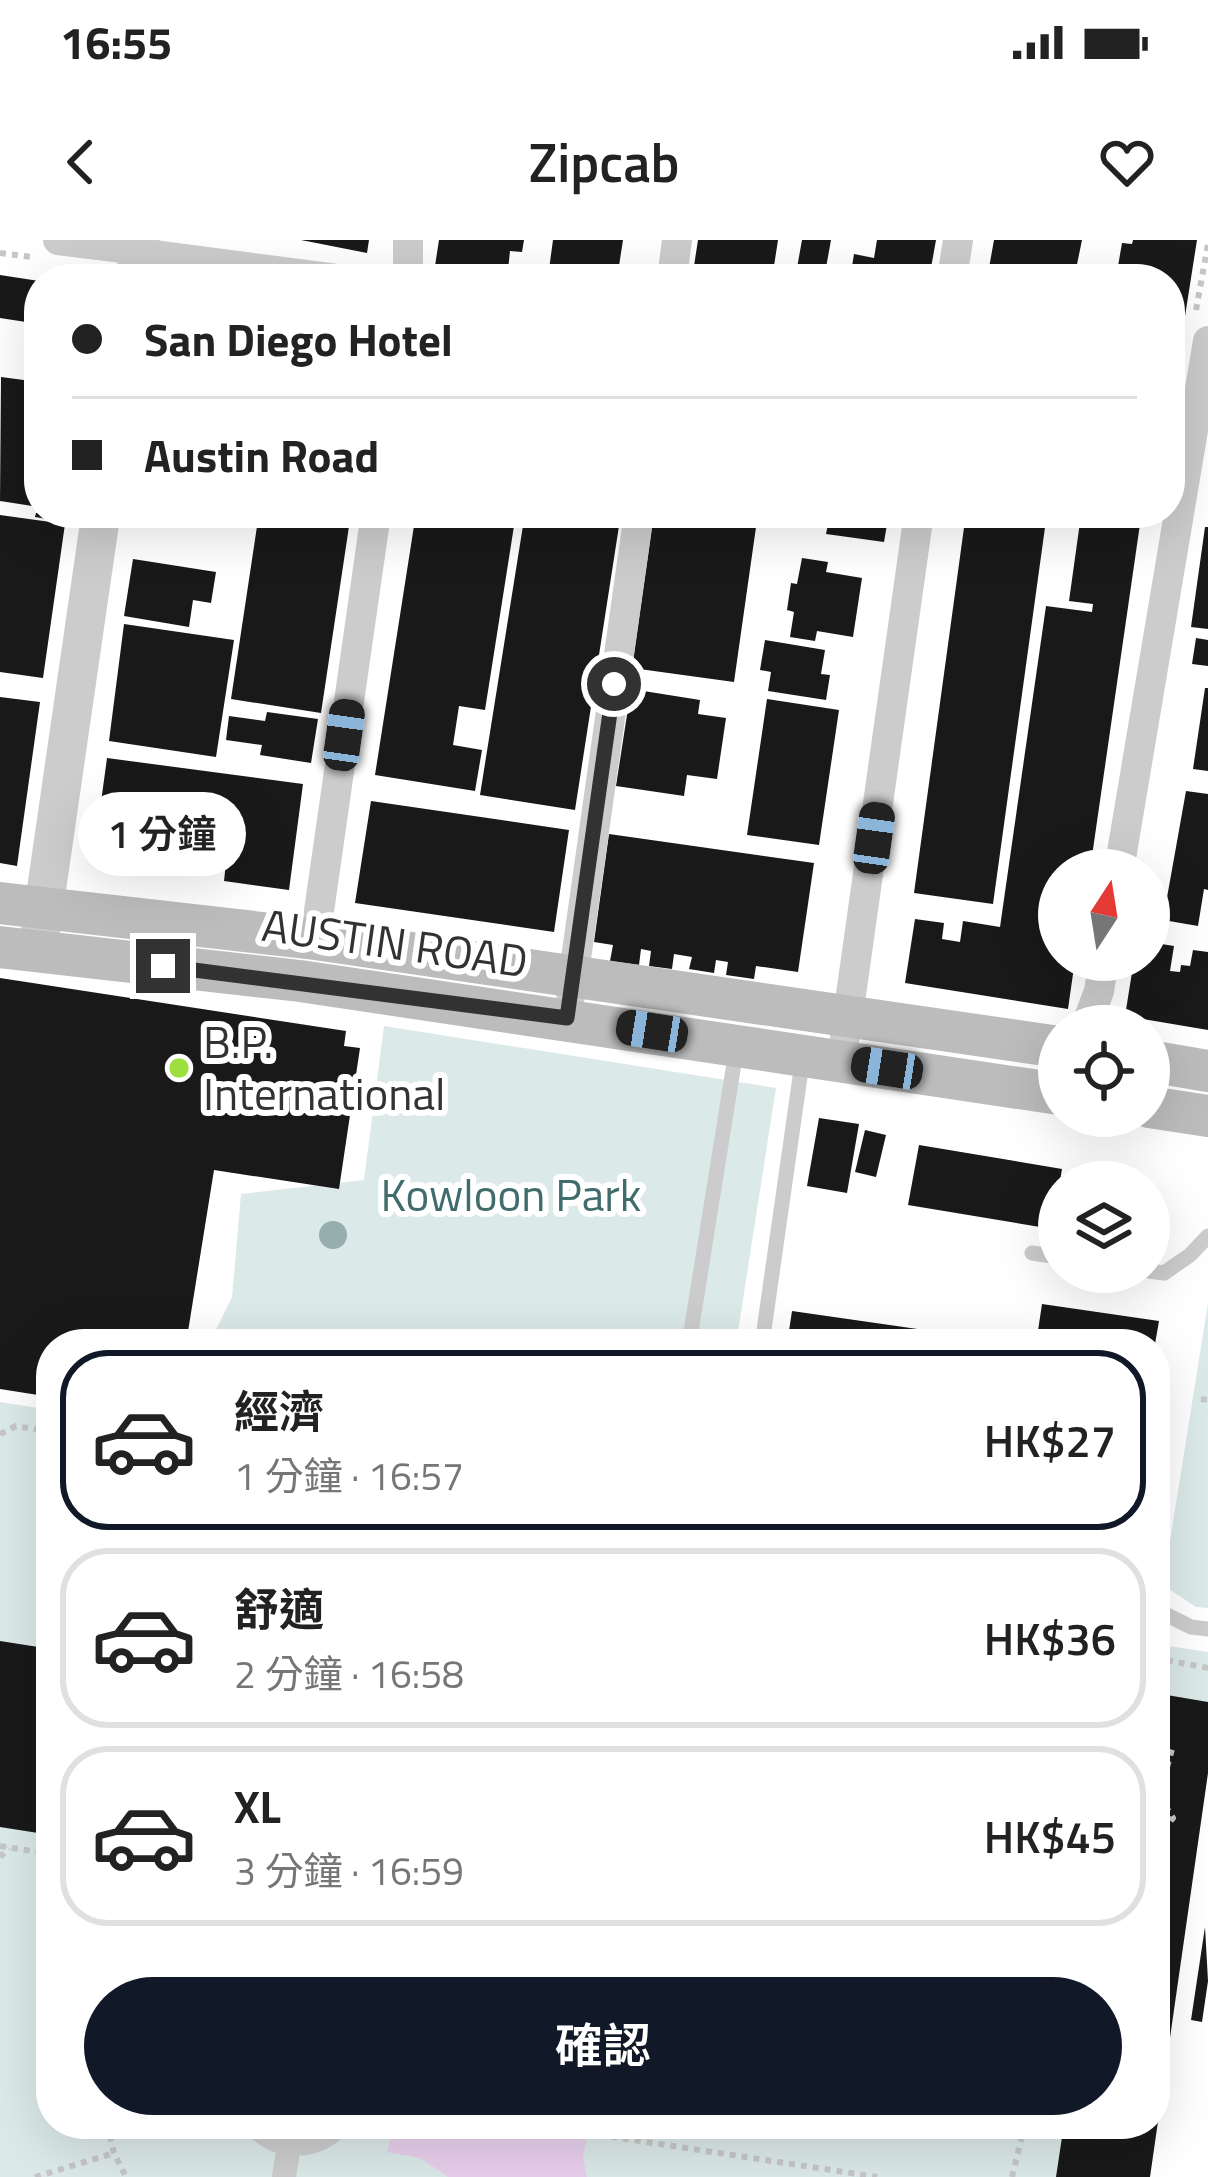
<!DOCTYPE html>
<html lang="zh-TW">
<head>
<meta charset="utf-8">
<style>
	:root { --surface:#fff; --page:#f6f6f6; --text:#222; --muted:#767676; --line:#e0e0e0; --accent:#111827 }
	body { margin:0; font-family:"Titillium Web","Noto Sans TC",sans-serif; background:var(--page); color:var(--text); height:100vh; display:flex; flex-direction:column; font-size:45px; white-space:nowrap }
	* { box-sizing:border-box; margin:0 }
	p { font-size:39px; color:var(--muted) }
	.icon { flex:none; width:66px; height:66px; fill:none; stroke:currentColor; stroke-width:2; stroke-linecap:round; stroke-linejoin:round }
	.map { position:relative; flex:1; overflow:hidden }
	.panel { position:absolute; left:36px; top:1089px; width:1134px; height:810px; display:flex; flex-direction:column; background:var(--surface); border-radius:48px; box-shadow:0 12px 48px #0002 }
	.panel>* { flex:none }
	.guide { position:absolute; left:24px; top:24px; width:1161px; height:264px; border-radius:48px; box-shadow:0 12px 48px #0002; display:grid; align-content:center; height:264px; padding:0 48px; background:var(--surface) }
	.needle { width:78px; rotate:12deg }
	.fabs { position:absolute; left:1038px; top:609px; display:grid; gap:24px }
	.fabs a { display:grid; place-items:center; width:132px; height:132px; border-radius:50%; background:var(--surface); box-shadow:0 12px 48px #0002; font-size:60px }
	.end { position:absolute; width:54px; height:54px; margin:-27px; border:15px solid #323232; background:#fff; box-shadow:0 0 0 6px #fff }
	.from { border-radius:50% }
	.bubble { position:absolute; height:84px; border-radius:42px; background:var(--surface); box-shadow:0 12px 48px #0002; font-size:39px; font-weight:600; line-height:84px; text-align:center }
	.car { position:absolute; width:36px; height:72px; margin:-36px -18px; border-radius:15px; box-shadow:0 0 9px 3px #0007; background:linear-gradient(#222 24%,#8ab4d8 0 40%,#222 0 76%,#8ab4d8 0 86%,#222 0) }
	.guide b { display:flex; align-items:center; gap:42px; height:114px; font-size:45px }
	.guide b+b { border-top:3px solid var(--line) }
	.guide i { width:30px; height:30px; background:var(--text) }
	ul { padding:21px 0 0; list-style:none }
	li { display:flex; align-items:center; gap:36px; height:180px; margin:0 24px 18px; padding:0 24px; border:6px solid var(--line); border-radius:48px }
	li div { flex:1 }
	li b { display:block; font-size:45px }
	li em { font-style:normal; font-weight:600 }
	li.on { border-color:var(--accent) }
	li>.icon { width:108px; height:108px; stroke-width:1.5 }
	.button { display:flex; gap:24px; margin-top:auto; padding:24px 48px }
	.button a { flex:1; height:138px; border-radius:72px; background:var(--accent); color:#fff; font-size:48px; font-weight:600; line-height:138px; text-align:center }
	.status { display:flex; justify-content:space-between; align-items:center; height:84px; padding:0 60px; background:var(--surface); direction:ltr }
	.status svg { height:33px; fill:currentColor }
	header { display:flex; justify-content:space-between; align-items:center; height:156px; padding:0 48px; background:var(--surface); font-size:54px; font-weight:600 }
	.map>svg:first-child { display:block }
	.green { fill:#dbe9e8 }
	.water { fill:#e8cfec }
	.building { fill:#191919 }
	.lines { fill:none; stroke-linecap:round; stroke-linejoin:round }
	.path { stroke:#c6c6c6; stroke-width:6; stroke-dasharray:6 6; stroke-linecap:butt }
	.service { stroke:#ccc; stroke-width:15 }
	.pedestrian { stroke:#ccc; stroke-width:24 }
	.minor { stroke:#ccc; stroke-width:30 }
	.tertiary { stroke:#ccc; stroke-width:39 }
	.secondary { stroke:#bcbcbc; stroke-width:42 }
	.tree { fill:#96aeae }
	.route { stroke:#323232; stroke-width:15 }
	.poi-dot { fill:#9ede3f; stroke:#fff; stroke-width:4.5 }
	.labels { text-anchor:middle; stroke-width:12; stroke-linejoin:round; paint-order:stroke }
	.street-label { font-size:45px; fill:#323232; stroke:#fff }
	.poi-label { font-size:45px; fill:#323232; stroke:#fff; text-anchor:start }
	.park-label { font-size:45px; fill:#406c6c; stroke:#fff }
</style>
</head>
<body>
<div class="status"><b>16:55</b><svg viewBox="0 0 49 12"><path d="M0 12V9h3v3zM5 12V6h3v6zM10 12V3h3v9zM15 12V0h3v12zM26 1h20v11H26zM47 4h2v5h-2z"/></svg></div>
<header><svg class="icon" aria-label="back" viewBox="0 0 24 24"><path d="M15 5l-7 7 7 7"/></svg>Zipcab<svg class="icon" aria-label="heart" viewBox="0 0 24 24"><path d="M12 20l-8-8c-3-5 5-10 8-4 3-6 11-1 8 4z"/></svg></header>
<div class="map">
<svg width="1208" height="1937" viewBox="0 0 1208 1937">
	<rect width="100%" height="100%" fill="#fff"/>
	<path class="green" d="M384 786 776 848 736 1104H209L232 1057 241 954 364 940Z
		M1208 1063V1368L1196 1367 1163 1345Z
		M0 1162 51 1170V1884H1155V1404L1208 1412V1533L1150 1937H0Z"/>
	<path class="water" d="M394 1884H589L583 1917 587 1937H448L420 1918 387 1912Z"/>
	<path class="building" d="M301 0H369L367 13Z
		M439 0H524L522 12 510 11 508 30 493 28 492 35 435 26Z
		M553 0H623L617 39 548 37Z
		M698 0H778L772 39H692Z
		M802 0H831L824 39H795Z
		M877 0H936L929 39H850L854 14 874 18Z
		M994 0H1082L1074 39H987Z
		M1133 0H1197L1177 127 1170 126V39H1125L1126 33 1117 32 1122 3 1132 4Z
		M0 35 39 41V84L0 78Z
		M1 137 39 142V267L0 261Z
		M36 273H60L59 281 35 277Z
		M259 273H351L321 473 231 459Z
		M416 273 514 286 485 470 459 466 453 505 482 510 475 551 375 535Z
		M525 273H621L575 570 480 555Z
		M654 273H758L734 442 632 428Z
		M801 273H889L884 302 826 294 828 284 800 280Z
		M966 273H1047L993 664 914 653Z
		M0 275 65 284 43 438 0 432Z
		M1104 279 1140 284 1090 630H1059V720H1075L1068 769 905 743 915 679 944 683 942 699 960 702 963 681 1000 687 1046 366 1092 372 1093 364 1069 361 1080 282 1104 286Z
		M1205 287H1208V389L1191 387Z
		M802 318 828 322 826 332 862 338 853 397 817 391 815 401 790 397 794 372 787 370 791 343 797 344Z
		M133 319 216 332 211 363 193 360 189 387 124 376Z
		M124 384 234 400 216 517 109 501Z
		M1196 398 1208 400V426L1192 424Z
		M765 400 825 410 821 434 830 435 826 460 768 451 771 432 760 430Z
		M1205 448H1208V531L1193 529Z
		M631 449 700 460 698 474 726 478 717 539 687 535 684 556 616 546Z
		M0 457 40 462 17 626 0 623Z
		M767 459 839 470 819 605 747 595Z
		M267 472 318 479 311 523 260 515 262 505 226 500 229 476 265 481Z
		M107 518 303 544 289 650 224 641 228 604 205 601 201 627 94 614Z
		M1186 551 1208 554V650L1204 649 1198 686 1163 680Z
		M371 561 569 590 554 692 355 663Z
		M609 594 814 623 798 732 756 726 754 739 726 735 728 722 716 720 714 733 689 729 692 717 674 714 672 729 649 726 651 711 641 709 639 725 610 721 613 705 594 702Z
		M1149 702 1174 706 1170 731 1180 732 1181 725 1190 726 1193 710 1208 712V790L1125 776 1134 720H1149Z
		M0 738 346 791 344 806 360 808 339 949 214 930 186 1104H51V1157L0 1149Z
		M819 878 859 884 847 953 807 946Z
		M865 890 886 895 876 937 855 932Z
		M919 905 1062 929 1052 989 908 965Z
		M1042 1064 1159 1081 1155 1104H1036Z
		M792 1071 1001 1101V1104H787Z
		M0 1401 51 1409V1595L0 1587Z
		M1155 1453 1208 1462V1533L1150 1937H1056L1064 1884H1157Z
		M1205 1687 1208 1741 1202 1782 1191 1780Z"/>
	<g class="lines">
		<path class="path" d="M0 13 32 17
			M439 34 477 39
			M1196 70 1208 4
			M1201 1159 1208 1160
			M0 1194 16 1186 51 1192
			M1155 1418 1208 1428
			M1155 1493 1172 1509 1159 1556 1173 1578 1155 1600
			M0 1606 51 1614
			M0 1617 9 1608
			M107 1884 114 1913 126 1937
			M528 1884 877 1937
			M1076 1884H1085
			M35 1937 114 1913
			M1012 1937 1025 1884"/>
		<path class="service" d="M1032 1013 1059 1017
			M1149 1031 1164 1033 1190 1015 1208 996
			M689 1104 736 811
			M762 1104 803 816
			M1155 1369 1191 1387 1208 1389"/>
		<path class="pedestrian" d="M139 10 360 39
			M254 1884C279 1911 314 1910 340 1884
			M284 1937 289 1905"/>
		<path class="minor" d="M58 0 139 10
			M408 0V39
			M672 39 677 0
			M952 39 958 0
			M1119 630 1208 101
			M315 699 376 273
			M571 754 639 273
			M1086 786 1099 751 1104 720
			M845 797 919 273"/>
		<path class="tertiary" d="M135 39 140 0
			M39 701 101 273"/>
		<path class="secondary" d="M0 663 315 699 1059 807
			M0 707 300 741 1059 854
			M1149 821 1208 831
			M1149 867 1208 876"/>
	</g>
	<circle class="tree" cx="333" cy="995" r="14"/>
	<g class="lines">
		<path class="route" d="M163 726 567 778 614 444"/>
	</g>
	<circle class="poi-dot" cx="179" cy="828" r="12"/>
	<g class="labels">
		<g class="street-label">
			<text transform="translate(395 703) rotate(8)" y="16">AUSTIN ROAD</text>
		</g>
		<g class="poi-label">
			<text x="203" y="818">B.P.<tspan x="203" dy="52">International</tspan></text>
		</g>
		<g class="park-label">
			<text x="511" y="971">Kowloon Park</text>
		</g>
	</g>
</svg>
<div class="fabs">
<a><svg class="needle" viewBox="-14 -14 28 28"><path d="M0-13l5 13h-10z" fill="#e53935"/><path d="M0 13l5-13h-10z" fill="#767676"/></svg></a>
<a><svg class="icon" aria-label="locate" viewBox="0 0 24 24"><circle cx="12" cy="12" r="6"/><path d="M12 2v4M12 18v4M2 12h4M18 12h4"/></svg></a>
<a><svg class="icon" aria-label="layers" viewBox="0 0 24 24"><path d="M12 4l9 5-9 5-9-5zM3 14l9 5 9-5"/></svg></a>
</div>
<i class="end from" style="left:614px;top:444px"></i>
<i class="end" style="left:163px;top:726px"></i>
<div class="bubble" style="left:78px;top:552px;width:168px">1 分鐘</div>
<i class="car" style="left:344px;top:495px;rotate:8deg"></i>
<i class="car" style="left:874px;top:598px;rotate:8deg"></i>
<i class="car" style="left:652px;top:791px;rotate:279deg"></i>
<i class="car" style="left:887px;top:828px;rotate:279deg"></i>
<div class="guide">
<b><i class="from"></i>San Diego Hotel</b>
<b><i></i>Austin Road</b>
</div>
<section class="panel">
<ul>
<li class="on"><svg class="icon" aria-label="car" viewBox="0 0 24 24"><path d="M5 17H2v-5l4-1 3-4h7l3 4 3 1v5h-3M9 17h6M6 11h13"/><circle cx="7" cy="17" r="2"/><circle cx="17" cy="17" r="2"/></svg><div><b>經濟</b><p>1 分鐘 · 16:57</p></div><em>HK$27</em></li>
<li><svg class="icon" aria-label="car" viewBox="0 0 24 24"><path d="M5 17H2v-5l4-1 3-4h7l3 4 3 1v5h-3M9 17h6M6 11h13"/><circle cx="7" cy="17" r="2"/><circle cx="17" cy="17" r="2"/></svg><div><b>舒適</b><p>2 分鐘 · 16:58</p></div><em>HK$36</em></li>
<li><svg class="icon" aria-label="car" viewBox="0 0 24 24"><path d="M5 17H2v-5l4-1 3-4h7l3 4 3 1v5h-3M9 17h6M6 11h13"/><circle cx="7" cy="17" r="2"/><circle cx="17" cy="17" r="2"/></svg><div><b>XL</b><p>3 分鐘 · 16:59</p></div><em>HK$45</em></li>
</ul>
<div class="button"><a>確認</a></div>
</section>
</div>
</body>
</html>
